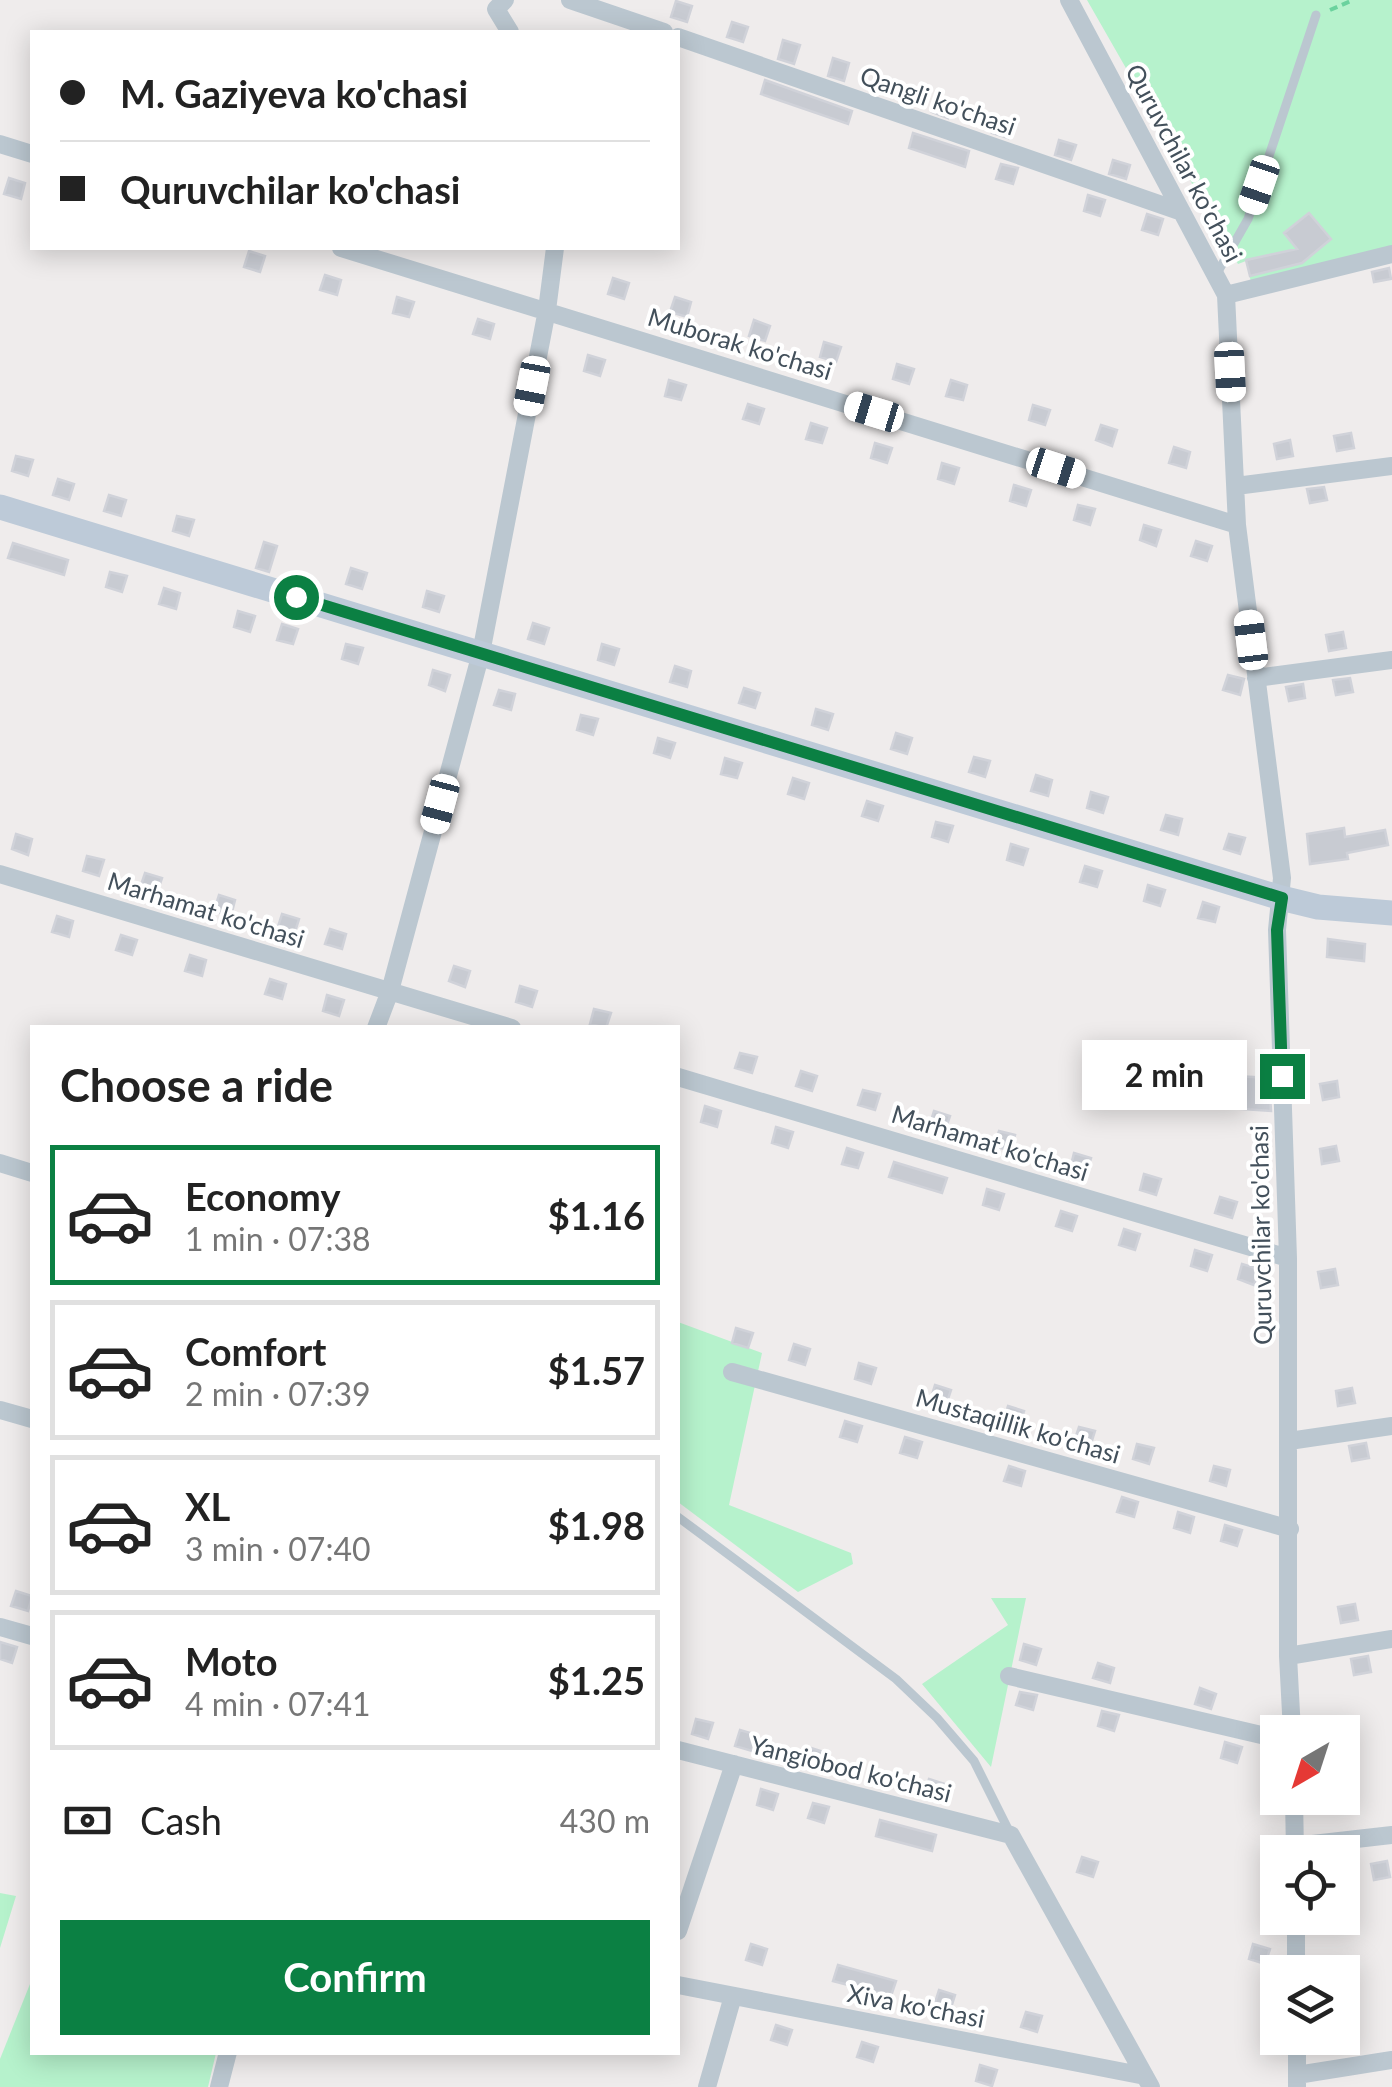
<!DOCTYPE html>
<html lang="en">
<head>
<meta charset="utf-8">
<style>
	:root { --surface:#fff; --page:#f6f6f6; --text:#222; --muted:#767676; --line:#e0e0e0; --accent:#0b8043 }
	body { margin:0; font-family:Lato,sans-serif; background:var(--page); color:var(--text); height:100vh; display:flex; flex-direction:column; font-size:38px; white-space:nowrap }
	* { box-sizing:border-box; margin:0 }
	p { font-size:32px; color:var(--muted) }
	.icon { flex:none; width:55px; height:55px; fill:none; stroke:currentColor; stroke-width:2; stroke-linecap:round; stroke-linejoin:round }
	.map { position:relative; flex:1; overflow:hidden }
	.sheet { position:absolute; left:30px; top:1025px; width:650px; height:1030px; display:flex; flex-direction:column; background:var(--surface); border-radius:0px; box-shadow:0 5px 25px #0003 }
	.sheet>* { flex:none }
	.guide { position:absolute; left:30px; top:30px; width:650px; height:220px; border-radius:0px; box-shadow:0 5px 25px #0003; display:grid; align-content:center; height:220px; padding:0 30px; background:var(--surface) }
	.needle { width:65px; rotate:219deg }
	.fabs { position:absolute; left:1260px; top:1715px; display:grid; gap:20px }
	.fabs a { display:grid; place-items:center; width:100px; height:100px; border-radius:0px; background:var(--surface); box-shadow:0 5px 25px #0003; font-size:50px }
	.end { position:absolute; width:45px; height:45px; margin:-22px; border:12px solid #0b8043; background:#fff; box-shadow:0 0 0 5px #fff }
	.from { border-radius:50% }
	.bubble { position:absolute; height:70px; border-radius:0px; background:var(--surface); box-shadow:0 5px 25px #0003; font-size:32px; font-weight:700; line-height:70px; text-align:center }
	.car { position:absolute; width:30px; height:60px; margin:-30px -15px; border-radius:12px; box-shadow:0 0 8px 2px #0007; background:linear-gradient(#fff 24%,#345 0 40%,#fff 0 76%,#345 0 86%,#fff 0) }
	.guide b { display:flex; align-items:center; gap:35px; height:95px; font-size:38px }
	.guide b+b { border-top:2px solid var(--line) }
	.guide i { width:25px; height:25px; background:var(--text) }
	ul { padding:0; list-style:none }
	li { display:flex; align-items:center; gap:30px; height:140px; margin:0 20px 15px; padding:0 10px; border:5px solid var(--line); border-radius:0px }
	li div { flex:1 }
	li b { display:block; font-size:38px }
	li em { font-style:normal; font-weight:700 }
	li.on { border-color:var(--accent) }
	li>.icon { width:90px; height:90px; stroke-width:1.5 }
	h2 { padding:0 30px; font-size:45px; line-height:120px }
	.pay { display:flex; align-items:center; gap:25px; height:110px; padding:0 30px; font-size:38px }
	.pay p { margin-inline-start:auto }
	.action { display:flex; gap:20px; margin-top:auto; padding:20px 30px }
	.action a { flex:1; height:115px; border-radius:0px; background:var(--accent); color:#fff; font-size:40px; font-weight:700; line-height:115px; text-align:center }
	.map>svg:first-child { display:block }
	.green { fill:#b6f2cc }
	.building { fill:#c8cbd2; stroke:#d0d2d9; stroke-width:2.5 }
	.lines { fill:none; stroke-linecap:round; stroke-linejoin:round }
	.path { stroke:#6bd29e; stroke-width:4; stroke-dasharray:8 5; stroke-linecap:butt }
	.lane { stroke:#bbc7d0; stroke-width:9 }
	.street { stroke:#bbc7d0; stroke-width:18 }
	.secondary { stroke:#bdcad8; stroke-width:25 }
	.route { stroke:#0b8043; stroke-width:12 }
	.labels { text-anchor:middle; stroke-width:8; stroke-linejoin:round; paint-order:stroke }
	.street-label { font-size:25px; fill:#43505b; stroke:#fff }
</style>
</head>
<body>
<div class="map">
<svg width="1392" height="2087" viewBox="0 0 1392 2087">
	<rect width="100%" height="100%" fill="#efecec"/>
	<path class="green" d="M1087 0H1392V247L1251 282 1246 261 1238 264Z
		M678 1322 762 1353 729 1505 851 1553 853 1564 798 1592 678 1502Z
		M991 1598H1026L991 1767 922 1684 1008 1625Z
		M0 1893 16 1896 0 1948Z
		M32 1979V2052L216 2053 208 2087H0V2059Z"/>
	<path class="building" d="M676 1 692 6 687 22 671 17Z
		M732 22 748 27 743 42 727 37Z
		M783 40 800 45 794 64 778 59Z
		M833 58 849 63 844 81 828 76Z
		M881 76 898 81 893 96 877 92Z
		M765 80 852 111 848 124 761 94Z
		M937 96 953 101 948 118 932 112Z
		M997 117 1013 122 1008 138 992 133Z
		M913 133 969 151 965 167 909 148Z
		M1059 140 1076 145 1071 160 1055 155Z
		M1113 160 1130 165 1126 179 1109 174Z
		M1001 164 1018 168 1013 184 996 179Z
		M9 178 25 183 21 199 4 194Z
		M1088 195 1105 200 1100 216 1084 211Z
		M1309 213 1331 239 1302 263 1250 276 1246 260 1297 249 1284 233Z
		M1147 214 1163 219 1158 235 1142 230Z
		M249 251 265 256 260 272 244 267Z
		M1389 268 1391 279 1374 282 1372 272Z
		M325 275 341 280 337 295 320 290Z
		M613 278 629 283 624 299 608 294Z
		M397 297 414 302 409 317 393 313Z
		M675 297 691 302 687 317 670 312Z
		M478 319 494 324 490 339 473 334Z
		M754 320 770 326 765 341 749 336Z
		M824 342 841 347 836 362 820 357Z
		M588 355 605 360 600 376 584 371Z
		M897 364 914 369 909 384 893 379Z
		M669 380 686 385 681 400 665 396Z
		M951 380 967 385 963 400 946 396Z
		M748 404 764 409 759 424 743 419Z
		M1033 405 1050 410 1045 425 1029 420Z
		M811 423 827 428 822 443 806 439Z
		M1101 425 1117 430 1112 446 1096 440Z
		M1351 433 1354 448 1337 451 1334 436Z
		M1290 440 1293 456 1277 459 1274 444Z
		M875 443 892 448 887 463 871 458Z
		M1174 447 1190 452 1186 468 1169 463Z
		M16 456 33 460 28 476 12 471Z
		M942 463 959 468 954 484 938 479Z
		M58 479 74 484 69 500 53 495Z
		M1014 485 1031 490 1026 506 1010 501Z
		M1324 487 1327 500 1310 503 1307 489Z
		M109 495 126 500 121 516 104 511Z
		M1078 505 1095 509 1090 525 1074 520Z
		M177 516 194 520 189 536 173 531Z
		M1144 525 1161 530 1156 546 1140 540Z
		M1196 541 1212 546 1207 561 1191 556Z
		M264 542 277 546 269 572 256 568Z
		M13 543 68 560 64 575 8 558Z
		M351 568 367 573 362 589 346 584Z
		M110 572 127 576 122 592 106 587Z
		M164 588 180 593 176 609 159 604Z
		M427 591 444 596 439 612 423 607Z
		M238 611 255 616 250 632 234 627Z
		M533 623 549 628 544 644 528 639Z
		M282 624 298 629 293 644 277 640Z
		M1343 632 1346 648 1329 651 1326 635Z
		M346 644 363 648 358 664 342 659Z
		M602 644 619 649 614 665 598 660Z
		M675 666 691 671 687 687 670 682Z
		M433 670 450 675 445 691 429 685Z
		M1228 675 1244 679 1240 695 1223 690Z
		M1350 678 1353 692 1336 695 1333 680Z
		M1303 684 1305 698 1289 701 1286 687Z
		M744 688 760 693 755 708 739 703Z
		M499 690 515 694 511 710 494 705Z
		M816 709 833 714 828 730 812 725Z
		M581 715 598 719 593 735 577 730Z
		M896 733 912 738 907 754 891 749Z
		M658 738 675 743 670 758 654 753Z
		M974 757 990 761 985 777 969 772Z
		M725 758 742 763 737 778 721 774Z
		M1036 775 1052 780 1048 796 1031 791Z
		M793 778 809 783 804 799 788 794Z
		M1091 792 1108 797 1103 813 1087 808Z
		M867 801 883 806 878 821 862 816Z
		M1166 815 1182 819 1178 835 1161 830Z
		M936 822 953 826 948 842 932 837Z
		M1344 828 1345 837 1385 830 1388 845 1347 853 1348 859 1310 864 1307 834Z
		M16 834 32 839 28 855 12 849Z
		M1229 834 1245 838 1240 854 1224 849Z
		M1011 844 1028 849 1023 865 1007 860Z
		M87 856 104 860 99 876 83 871Z
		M1085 866 1102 871 1097 887 1080 882Z
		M145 873 162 878 157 893 140 888Z
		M1148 885 1165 890 1160 906 1144 901Z
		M219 895 235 900 231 916 214 911Z
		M1203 902 1219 907 1215 922 1198 918Z
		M282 914 299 919 294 935 277 930Z
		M57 916 73 921 69 937 52 932Z
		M330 929 346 934 342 949 325 944Z
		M121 935 137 940 132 955 116 950Z
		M1328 939 1365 944 1364 961 1327 957Z
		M190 955 206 960 202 976 185 971Z
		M454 966 470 971 465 987 449 981Z
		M270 979 286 984 282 999 265 994Z
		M520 986 537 991 532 1007 516 1002Z
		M327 995 344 1000 339 1016 323 1011Z
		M594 1009 611 1013 606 1028 590 1024Z
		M740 1053 757 1057 752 1073 735 1068Z
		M801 1071 817 1076 812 1091 796 1086Z
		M1219 1075 1269 1078 1271 1111 1214 1107Z
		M1337 1081 1339 1097 1323 1100 1320 1084Z
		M863 1090 880 1094 875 1110 858 1105Z
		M705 1106 721 1111 717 1127 701 1122Z
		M934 1111 950 1116 945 1131 929 1127Z
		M776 1127 793 1132 788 1148 772 1143Z
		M999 1131 1015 1135 1011 1151 994 1146Z
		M1336 1146 1339 1161 1322 1164 1320 1149Z
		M847 1148 863 1153 858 1168 842 1164Z
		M1074 1153 1091 1158 1086 1174 1070 1169Z
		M894 1162 947 1178 942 1193 889 1177Z
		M1144 1174 1161 1179 1156 1195 1140 1190Z
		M987 1189 1004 1194 999 1210 983 1205Z
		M1220 1197 1237 1202 1232 1218 1215 1213Z
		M1061 1211 1077 1216 1072 1231 1056 1226Z
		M1124 1229 1140 1234 1135 1250 1119 1245Z
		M1195 1250 1212 1255 1207 1271 1191 1266Z
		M1242 1264 1259 1269 1254 1285 1238 1279Z
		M1335 1269 1338 1285 1321 1288 1318 1272Z
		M736 1328 753 1333 748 1348 732 1343Z
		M794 1344 810 1349 805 1365 789 1360Z
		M859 1363 876 1368 871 1384 855 1379Z
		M935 1385 951 1390 946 1405 930 1401Z
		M1352 1388 1355 1403 1338 1406 1336 1391Z
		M1008 1406 1024 1411 1019 1427 1003 1422Z
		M845 1421 862 1426 857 1442 840 1437Z
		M1079 1427 1095 1431 1090 1447 1074 1442Z
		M905 1437 922 1442 917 1458 900 1453Z
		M1366 1443 1369 1458 1352 1461 1349 1446Z
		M1137 1444 1154 1448 1149 1464 1133 1459Z
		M1009 1466 1025 1471 1021 1486 1004 1481Z
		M1214 1466 1230 1470 1226 1486 1210 1481Z
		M1122 1497 1138 1502 1134 1517 1117 1512Z
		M1178 1512 1194 1517 1190 1533 1174 1528Z
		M1225 1525 1242 1530 1237 1546 1221 1541Z
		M16 1591 32 1596 28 1611 11 1606Z
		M1355 1604 1358 1620 1341 1623 1338 1607Z
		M0 1642 17 1647 12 1663 0 1659Z
		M1024 1644 1041 1649 1036 1665 1020 1660Z
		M1368 1656 1371 1672 1354 1675 1351 1659Z
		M1098 1663 1114 1668 1110 1683 1093 1678Z
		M1200 1688 1216 1694 1211 1709 1195 1704Z
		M1020 1692 1037 1695 1033 1710 1016 1705Z
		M1102 1711 1119 1715 1114 1731 1098 1726Z
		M696 1719 713 1723 708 1739 692 1734Z
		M740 1730 757 1735 752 1751 735 1746Z
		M1225 1742 1242 1747 1237 1763 1221 1758Z
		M811 1748 827 1753 822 1769 806 1764Z
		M929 1779 945 1784 941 1800 925 1795Z
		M761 1789 778 1794 773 1810 757 1805Z
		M813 1803 829 1807 824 1823 808 1818Z
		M880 1820 936 1835 932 1851 876 1836Z
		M1082 1857 1098 1862 1093 1877 1077 1872Z
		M1387 1861 1390 1877 1374 1880 1371 1864Z
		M751 1944 767 1949 762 1965 746 1960Z
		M1253 1944 1270 1949 1265 1964 1249 1959Z
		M838 1965 896 1981 891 1996 833 1981Z
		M939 1990 955 1995 950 2011 934 2006Z
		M1026 2012 1042 2016 1037 2032 1021 2027Z
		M776 2025 792 2030 787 2045 771 2040Z
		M862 2042 878 2047 873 2062 857 2057Z
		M980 2065 997 2070 992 2086 976 2081Z"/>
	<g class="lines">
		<path class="path" d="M1330 10 1353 0"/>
		<path class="lane" d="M1216 275 1248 219 1316 15
			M678 1517 896 1679 937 1718 974 1761 1010 1833"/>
		<path class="street" d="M505 0 496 9 510 32
			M570 0 664 32
			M1069 0 1226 295 1237 525 1282 878 1277 930 1288 1258V1656L1292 1732
			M678 37 1182 212
			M0 144 32 154
			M341 248 1237 525
			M1226 295 1392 254
			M1236 486 1392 466
			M1256 678 1392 660
			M0 874 512 1028
			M376 1028 390 991 481 653 547 310 555 248
			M678 1077 1288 1258
			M0 1163 32 1173
			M732 1372 1290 1529
			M0 1410 32 1419
			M1289 1441 1392 1426
			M0 1627 32 1636
			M1288 1656 1392 1639
			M1009 1676 1278 1739
			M678 1750 1011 1835 1151 2087
			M1294 1798 1295 1852
			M1295 1846 1392 1835
			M1296 1918V1972
			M678 1931 734 1764
			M678 1985 1145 2076
			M1297 2038V2087
			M1297 2075 1392 2060
			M219 2087 228 2052
			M707 2087 733 1996"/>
		<path class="secondary" d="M0 507 1281 898 1318 907 1392 913"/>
	</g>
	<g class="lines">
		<path class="route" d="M296 597 1282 898 1277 930 1282 1076"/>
	</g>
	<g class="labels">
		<g class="street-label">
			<text transform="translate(938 101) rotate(19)" y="9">Qangli ko'chasi</text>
			<text transform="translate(1184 163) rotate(62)" y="9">Quruvchilar ko'chasi</text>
			<text transform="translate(740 344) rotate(17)" y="9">Muborak ko'chasi</text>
			<text transform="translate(206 910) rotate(17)" y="9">Marhamat ko'chasi</text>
			<text transform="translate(990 1143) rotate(17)" y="9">Marhamat ko'chasi</text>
			<text transform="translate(1261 1235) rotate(-91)" y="9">Quruvchilar ko'chasi</text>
			<text transform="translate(1018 1426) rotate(16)" y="9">Mustaqillik ko'chasi</text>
			<text transform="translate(851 1769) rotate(14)" y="9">Yangiobod ko'chasi</text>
			<text transform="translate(916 2006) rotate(11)" y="9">Xiva ko'chasi</text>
		</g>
	</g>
</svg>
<div class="fabs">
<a><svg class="needle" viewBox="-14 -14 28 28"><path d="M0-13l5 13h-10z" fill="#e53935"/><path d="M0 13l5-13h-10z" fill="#767676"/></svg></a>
<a><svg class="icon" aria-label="locate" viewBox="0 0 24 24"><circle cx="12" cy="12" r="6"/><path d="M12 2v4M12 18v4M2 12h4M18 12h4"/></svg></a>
<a><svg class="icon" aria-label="layers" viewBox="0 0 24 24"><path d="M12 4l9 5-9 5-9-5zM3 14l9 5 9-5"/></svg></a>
</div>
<i class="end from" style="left:296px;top:597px"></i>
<i class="end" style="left:1282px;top:1076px"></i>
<div class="bubble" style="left:1082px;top:1040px;width:165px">2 min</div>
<i class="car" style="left:1259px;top:185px;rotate:199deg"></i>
<i class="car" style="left:1230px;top:372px;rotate:177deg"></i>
<i class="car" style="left:532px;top:386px;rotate:191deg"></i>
<i class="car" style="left:874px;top:412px;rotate:287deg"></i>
<i class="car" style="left:1056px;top:468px;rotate:108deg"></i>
<i class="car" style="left:1251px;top:640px;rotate:353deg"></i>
<i class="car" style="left:440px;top:804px;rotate:195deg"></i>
<div class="guide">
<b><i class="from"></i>M. Gaziyeva ko'chasi</b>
<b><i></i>Quruvchilar ko'chasi</b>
</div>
<section class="sheet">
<h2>Choose a ride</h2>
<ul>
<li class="on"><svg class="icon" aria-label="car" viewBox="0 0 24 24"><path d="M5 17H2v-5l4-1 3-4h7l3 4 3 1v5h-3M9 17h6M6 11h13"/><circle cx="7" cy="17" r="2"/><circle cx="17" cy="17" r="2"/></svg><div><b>Economy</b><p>1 min · 07:38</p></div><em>$1.16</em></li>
<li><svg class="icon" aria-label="car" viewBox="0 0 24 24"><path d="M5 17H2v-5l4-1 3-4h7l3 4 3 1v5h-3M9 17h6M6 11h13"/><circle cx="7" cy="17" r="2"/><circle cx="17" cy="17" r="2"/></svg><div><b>Comfort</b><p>2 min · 07:39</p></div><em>$1.57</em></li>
<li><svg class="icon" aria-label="car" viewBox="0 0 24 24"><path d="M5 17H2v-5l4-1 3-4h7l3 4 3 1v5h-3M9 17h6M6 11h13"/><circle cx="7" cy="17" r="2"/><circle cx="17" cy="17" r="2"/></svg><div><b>XL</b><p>3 min · 07:40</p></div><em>$1.98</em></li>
<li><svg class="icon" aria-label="car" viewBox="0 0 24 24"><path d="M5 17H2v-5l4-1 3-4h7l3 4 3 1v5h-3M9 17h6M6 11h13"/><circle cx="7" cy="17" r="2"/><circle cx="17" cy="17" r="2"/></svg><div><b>Moto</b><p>4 min · 07:41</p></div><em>$1.25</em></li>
</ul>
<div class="pay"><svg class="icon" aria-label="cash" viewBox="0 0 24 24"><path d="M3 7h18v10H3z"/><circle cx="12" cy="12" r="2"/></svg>Cash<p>430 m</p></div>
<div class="action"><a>Confirm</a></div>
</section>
</div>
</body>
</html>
